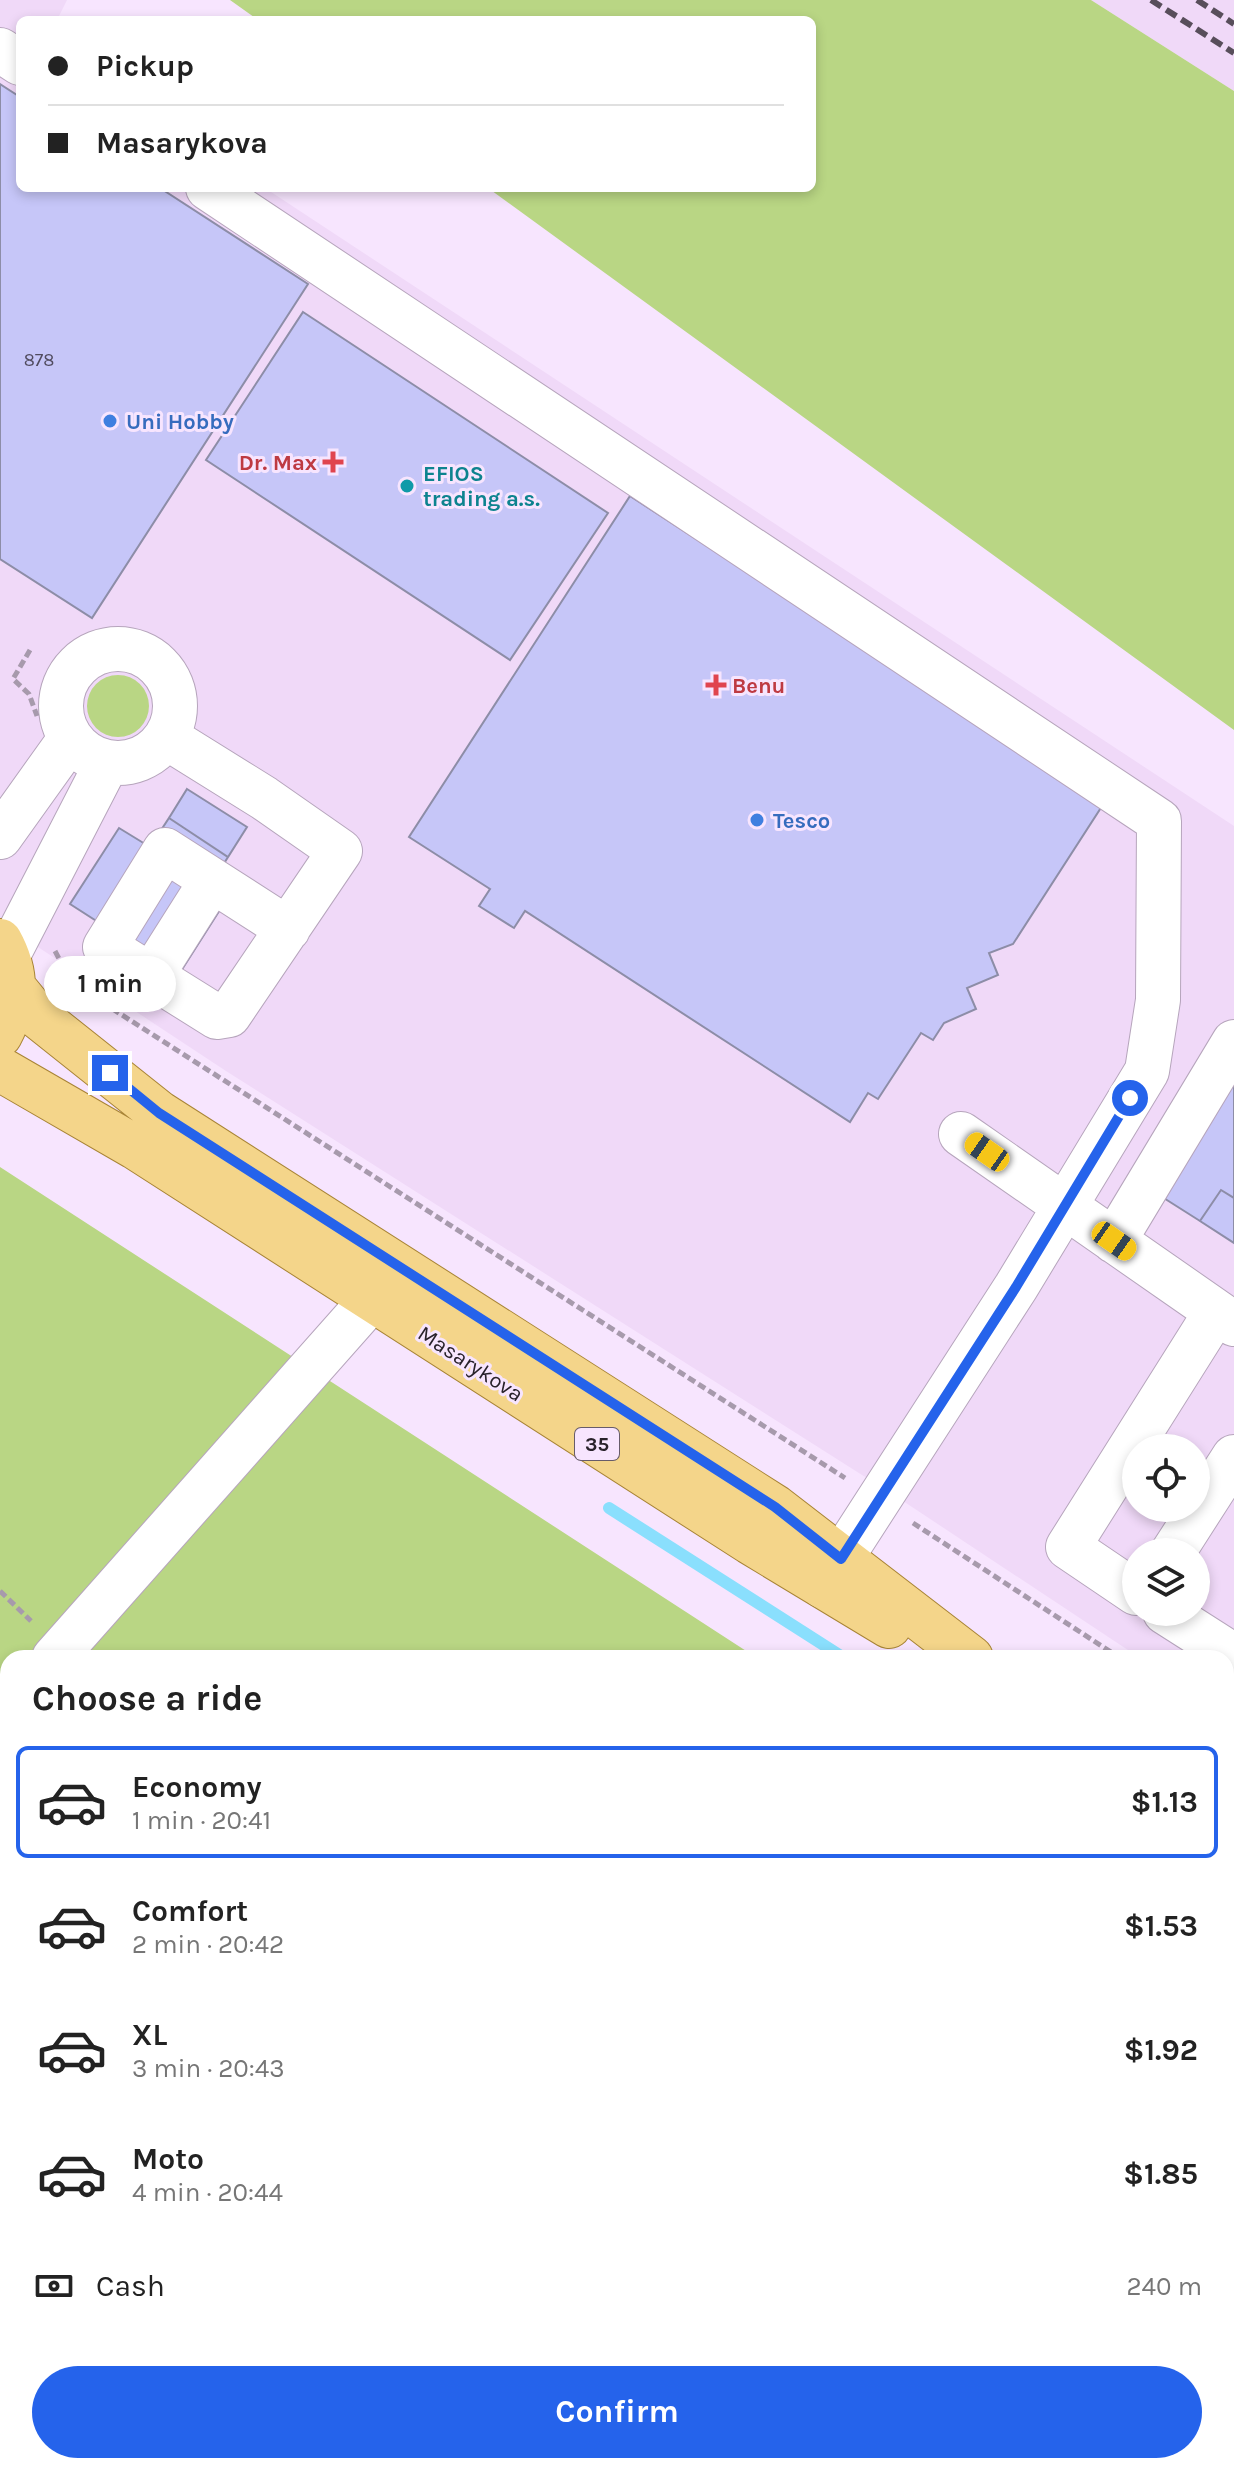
<!DOCTYPE html>
<html lang="en">
<head>
<meta charset="utf-8">
<style>
	:root { --surface:#fff; --page:#f6f6f6; --text:#222; --muted:#767676; --line:#e0e0e0; --accent:#2563eb }
	body { margin:0; font-family:Karla,sans-serif; background:var(--page); color:var(--text); height:100vh; display:flex; flex-direction:column; font-size:30px; white-space:nowrap }
	* { box-sizing:border-box; margin:0 }
	p { font-size:26px; color:var(--muted) }
	.icon { flex:none; width:44px; height:44px; fill:none; stroke:currentColor; stroke-width:2; stroke-linecap:round; stroke-linejoin:round }
	.map { position:relative; flex:1; overflow:hidden }
	.drawer { position:absolute; left:0px; top:1650px; width:1234px; height:824px; display:flex; flex-direction:column; background:var(--surface); border-radius:24px 24px 0 0; box-shadow:0 4px 12px #0003 }
	.drawer>* { flex:none }
	.banner { position:absolute; left:16px; top:16px; width:800px; height:176px; border-radius:12px; box-shadow:0 4px 12px #0003; display:grid; align-content:center; height:176px; padding:0 32px; background:var(--surface) }
	.tools { position:absolute; left:1122px; top:1434px; display:grid; gap:16px }
	.tools a { display:grid; place-items:center; width:88px; height:88px; border-radius:50%; background:var(--surface); box-shadow:0 4px 12px #0003; font-size:40px }
	.end { position:absolute; width:36px; height:36px; margin:-18px; border:10px solid #2563eb; background:#fff; box-shadow:0 0 0 4px #fff }
	.from { border-radius:50% }
	.bubble { position:absolute; height:56px; border-radius:28px; background:var(--surface); box-shadow:0 4px 12px #0003; font-size:26px; font-weight:700; line-height:56px; text-align:center }
	.car { position:absolute; width:24px; height:48px; margin:-24px -12px; border-radius:10px; box-shadow:0 0 6px 2px #0007; background:linear-gradient(#f5c518 24%,#345 0 40%,#f5c518 0 76%,#345 0 86%,#f5c518 0) }
	.banner b { display:flex; align-items:center; gap:28px; height:76px; font-size:30px }
	.banner b+b { border-top:2px solid var(--line) }
	.banner i { width:20px; height:20px; background:var(--text) }
	ul { padding:0; list-style:none }
	li { display:flex; align-items:center; gap:24px; height:112px; margin:0 16px 12px; padding:0 16px; border:4px solid transparent; border-radius:12px }
	li div { flex:1 }
	li b { display:block; font-size:30px }
	li em { font-style:normal; font-weight:700 }
	li.on { border-color:var(--accent) }
	li>.icon { width:72px; height:72px; stroke-width:1.5 }
	h2 { padding:0 32px; font-size:36px; line-height:96px }
	.pay { display:flex; align-items:center; gap:20px; height:88px; padding:0 32px; font-size:30px }
	.pay p { margin-inline-start:auto }
	.button { display:flex; gap:16px; margin-top:auto; padding:16px 32px }
	.button a { flex:1; height:92px; border-radius:48px; background:var(--accent); color:#fff; font-size:32px; font-weight:700; line-height:92px; text-align:center }
	.map>svg:first-child { display:block }
	.built { fill:#f0d9f8; fill-rule:evenodd }
	.green { fill:#b9d684 }
	.lines { fill:none; stroke-linecap:round; stroke-linejoin:round }
	.stream { stroke:#8adffd; stroke-width:12 }
	.building { fill:#c6c6f8; stroke:#8d8da7; stroke-width:2 }
	.minor-casing { stroke:#b6a5bc; stroke-width:46 }
	.major-casing { stroke:#a88436; stroke-width:46 }
	.path { stroke:#a79aac; stroke-width:5; stroke-dasharray:8 4; stroke-linecap:butt }
	.minor { stroke:#fff; stroke-width:44 }
	.major { stroke:#f4d58a; stroke-width:44 }
	.rail { stroke:#584e5b; stroke-width:6; stroke-dasharray:12 6; stroke-linecap:butt }
	.route { stroke:#2563eb; stroke-width:10 }
	.shop-dot { fill:#3f7fe0; stroke:#f7e5fe; stroke-width:3 }
	.health-dot { fill:#e0444e; stroke:#f7e5fe; stroke-width:3 }
	.culture-dot { fill:#0f9aa8; stroke:#f7e5fe; stroke-width:3 }
	.labels { text-anchor:middle; stroke-width:6; stroke-linejoin:round; paint-order:stroke }
	.number-label { font-size:18px; fill:#504b5e }
	.shield { fill:#f7e5fe; stroke:#675c6a; stroke-width:2 }
	.shield-label { font-size:20px; font-weight:bold; fill:#29222b }
	.shop-label { font-size:22px; font-weight:bold; fill:#366cbe; stroke:#f7e5fe; text-anchor:start }
	.health-label { font-size:22px; font-weight:bold; fill:#be3a42; stroke:#f7e5fe; text-anchor:end }
	.culture-label { font-size:22px; font-weight:bold; fill:#0d838f; stroke:#f7e5fe; text-anchor:start }
	.street-label { font-size:22px; fill:#29222b; stroke:#f7e5fe }
</style>
</head>
<body>
<div class="map">
<svg width="1234" height="2474" viewBox="0 0 1234 2474">
	<rect width="100%" height="100%" fill="#f7e5fe"/>
	<path class="built" d="M0 0H67L57 20H20V188H265L1234 826V1720L1226 1715V1658H1140L903 1501 226 1071 0 922ZM1136 1448H1196V1508H1136ZM1136 1552H1196V1612H1136Z
		M1091 0H1234V91Z"/>
	<path class="green" d="M230 0H1091L1234 91V730L488 188H812V20H258Z
		M87 706a31 31 0 1 1 62 0a31 31 0 1 1-62 0Z
		M0 1167 757 1658H8V2466H968L960 2474H0Z
		M1226 1962 1234 1967V2192L1226 2200Z"/>
	<g class="lines">
		<path class="stream" d="M609 1508 844 1658
			M1226 1901 1232 1904"/>
	</g>
	<path class="building" d="M0 84 20 97V188H160L308 284 92 618 0 559Z
		M303 312 608 513 510 660 206 460Z
		M630 496 1104 803 1013 944 989 953 998 975 967 988 976 1009 944 1023 933 1040 921 1033 878 1099 868 1093 850 1122 525 911 514 928 479 906 490 889 409 837Z
		M187 789 247 827 228 857 169 818Z
		M169 818 228 857 210 886 228 897 179 974 70 904 119 828 150 847Z
		M1234 1080V1198L1221 1190 1200 1221 1159 1195Z
		M1221 1190 1234 1198V1243L1200 1221Z
		M1234 2286V2383L1228 2389 1226 2294Z
		M4 2438H8V2466H111L110 2474H68L0 2465Z"/>
	<g class="lines">
		<g class="minor-casing">
			<path id="minor" d="M0 50 20 63
				M208 188 1159 821 1158 1000 1147 1071 1016 1287 823 1586
				M61 706a57 57 0 1 1 114 0a57 57 0 1 1-114 0Z
				M166 737 264 798 340 851 229 1015 217 1017 105 947 165 850 288 929
				M0 837 70 739
				M8 955 107 763
				M150 978 212 880
				M961 1134 1234 1324
				M1114 1241 1234 1042
				M1173 1552 1234 1457
				M1136 1593 1068 1547 1216 1312
				M1165 1612 1234 1656
				M54 1658 372 1299
				M0 1716 8 1707"/>
		</g>
		<g class="major-casing">
			<path id="major" d="M0 941C18 973 17 1003 0 1035
				M14 988 36 1015 159 1113 775 1507 971 1658
				M0 1069 135 1147 750 1542 889 1626
				M1226 1848 1234 1854"/>
		</g>
		<path class="path" d="M30 650 13 679 29 694 37 716
			M55 951 72 983 845 1478
			M913 1523 1120 1658
			M0 1591 31 1621
			M1226 1728 1234 1733
			M0 1950 8 1958
			M411 2466 419 2474"/>
		<use href="#minor" class="minor"/>
		<use href="#major" class="major"/>
		<path class="rail" d="M1151 0 1234 53
			M1197 0 1234 24"/>
	</g>
	<g class="lines">
		<path class="route" d="M110 1073 159 1113 775 1507 841 1559 1016 1287 1130 1098"/>
	</g>
	<g class="shop-dot">
		<circle cx="110" cy="421" r="8"/>
		<circle cx="757" cy="820" r="8"/>
	</g>
	<g class="health-dot">
		<path d="M329 450h8v8h8v8h-8v8h-8v-8h-8v-8h8z"/>
		<path d="M712 673h8v8h8v8h-8v8h-8v-8h-8v-8h8z"/>
	</g>
	<circle class="culture-dot" cx="407" cy="486" r="8"/>
	<g class="labels">
		<g class="number-label">
			<text x="39" y="366">878</text>
		</g>
		<rect class="shield" x="575" y="1428" width="44" height="32" rx="6"/>
		<g class="shield-label">
			<text x="597" y="1451">35</text>
		</g>
		<g class="shop-label">
			<text x="126" y="429">Uni Hobby</text>
			<text x="773" y="828">Tesco</text>
		</g>
		<g class="health-label">
			<text x="317" y="470">Dr. Max</text>
			<text x="732" y="693" text-anchor="start">Benu</text>
		</g>
		<g class="culture-label">
			<text x="423" y="481">EFIOS<tspan x="423" dy="25">trading a.s.</tspan></text>
		</g>
		<g class="street-label">
			<text transform="translate(471 1363) rotate(33)" y="8">Masarykova</text>
		</g>
	</g>
</svg>
<div class="tools">
<a><svg class="icon" aria-label="locate" viewBox="0 0 24 24"><circle cx="12" cy="12" r="6"/><path d="M12 2v4M12 18v4M2 12h4M18 12h4"/></svg></a>
<a><svg class="icon" aria-label="layers" viewBox="0 0 24 24"><path d="M12 4l9 5-9 5-9-5zM3 14l9 5 9-5"/></svg></a>
</div>
<i class="end from" style="left:1130px;top:1098px"></i>
<i class="end" style="left:110px;top:1073px"></i>
<div class="bubble" style="left:44px;top:956px;width:132px">1 min</div>
<i class="car" style="left:987px;top:1152px;rotate:305deg"></i>
<i class="car" style="left:1114px;top:1241px;rotate:125deg"></i>
<div class="banner">
<b><i class="from"></i>Pickup</b>
<b><i></i>Masarykova</b>
</div>
<section class="drawer">
<h2>Choose a ride</h2>
<ul>
<li class="on"><svg class="icon" aria-label="car" viewBox="0 0 24 24"><path d="M5 17H2v-5l4-1 3-4h7l3 4 3 1v5h-3M9 17h6M6 11h13"/><circle cx="7" cy="17" r="2"/><circle cx="17" cy="17" r="2"/></svg><div><b>Economy</b><p>1 min · 20:41</p></div><em>$1.13</em></li>
<li><svg class="icon" aria-label="car" viewBox="0 0 24 24"><path d="M5 17H2v-5l4-1 3-4h7l3 4 3 1v5h-3M9 17h6M6 11h13"/><circle cx="7" cy="17" r="2"/><circle cx="17" cy="17" r="2"/></svg><div><b>Comfort</b><p>2 min · 20:42</p></div><em>$1.53</em></li>
<li><svg class="icon" aria-label="car" viewBox="0 0 24 24"><path d="M5 17H2v-5l4-1 3-4h7l3 4 3 1v5h-3M9 17h6M6 11h13"/><circle cx="7" cy="17" r="2"/><circle cx="17" cy="17" r="2"/></svg><div><b>XL</b><p>3 min · 20:43</p></div><em>$1.92</em></li>
<li><svg class="icon" aria-label="car" viewBox="0 0 24 24"><path d="M5 17H2v-5l4-1 3-4h7l3 4 3 1v5h-3M9 17h6M6 11h13"/><circle cx="7" cy="17" r="2"/><circle cx="17" cy="17" r="2"/></svg><div><b>Moto</b><p>4 min · 20:44</p></div><em>$1.85</em></li>
</ul>
<div class="pay"><svg class="icon" aria-label="cash" viewBox="0 0 24 24"><path d="M3 7h18v10H3z"/><circle cx="12" cy="12" r="2"/></svg>Cash<p>240 m</p></div>
<div class="button"><a>Confirm</a></div>
</section>
</div>
</body>
</html>
